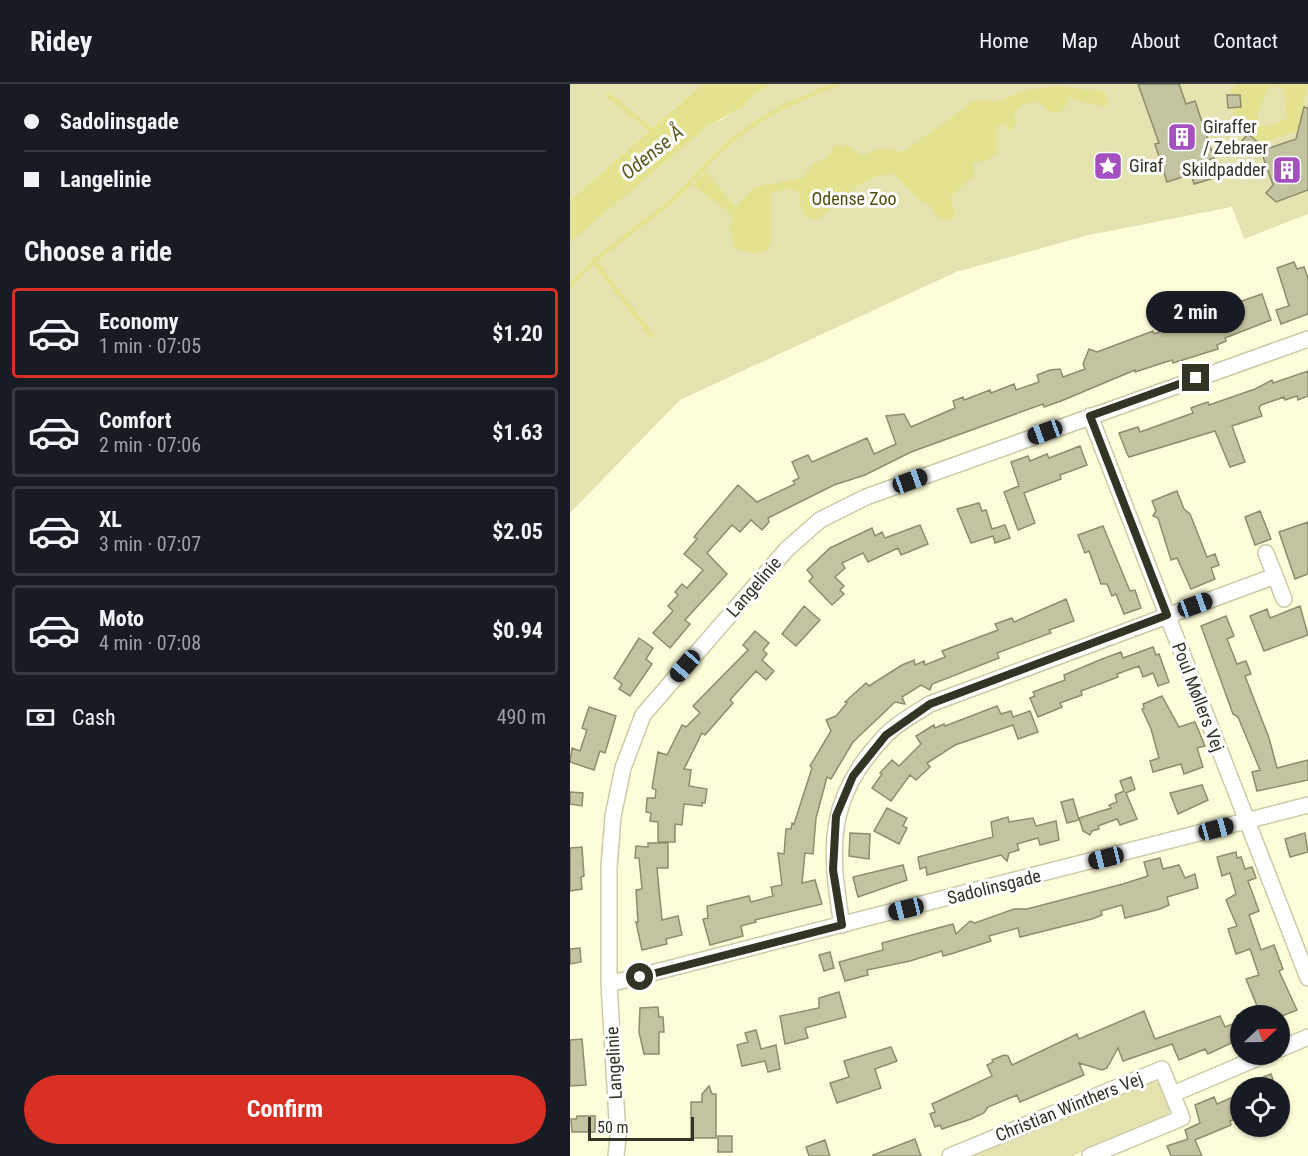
<!DOCTYPE html>
<html lang="en">
<head>
<meta charset="utf-8">
<style>
	:root { --surface:#171b24; --page:#242831; --text:#f1f3f6; --muted:#9ea1a6; --line:#363941; --accent:#d93025 }
	body { margin:0; font-family:"Roboto Condensed",sans-serif; background:var(--page); color:var(--text); height:100vh; display:flex; flex-direction:column; font-size:22px; white-space:nowrap }
	* { box-sizing:border-box; margin:0 }
	p { font-size:20px; color:var(--muted) }
	.icon { flex:none; width:33px; height:33px; fill:none; stroke:currentColor; stroke-width:2; stroke-linecap:round; stroke-linejoin:round }
	.map { position:relative; flex:1; overflow:hidden }
	.drawer { display:flex; flex-direction:column; background:var(--surface); width:570px }
	.drawer>* { flex:none }
	.hud { display:grid; align-content:center; height:132px; padding:0 24px; background:var(--surface) }
	.needle { width:39px; rotate:68deg }
	.tools { position:absolute; left:660px; top:921px; display:grid; gap:12px }
	.tools a { display:grid; place-items:center; width:60px; height:60px; border-radius:50%; background:var(--surface); box-shadow:0 2px 4px #0004; font-size:30px }
	.scale { position:absolute; left:18px; bottom:15px; width:106px; box-sizing:border-box; padding-left:6px; border:3px solid #343426; border-top:0; font-size:16px; line-height:21px; white-space:nowrap; color:#343426; -webkit-text-stroke:4px #fff; paint-order:stroke }
	.end { position:absolute; width:27px; height:27px; margin:-14px; border:8px solid #343426; background:#fff; box-shadow:0 0 0 3px #fff }
	.from { border-radius:50% }
	.bubble { position:absolute; height:42px; border-radius:21px; background:var(--surface); box-shadow:0 2px 4px #0004; font-size:20px; font-weight:700; line-height:42px; text-align:center }
	.car { position:absolute; width:18px; height:36px; margin:-18px -9px; border-radius:8px; box-shadow:0 0 4px 2px #0007; background:linear-gradient(#222 24%,#8ab4d8 0 40%,#222 0 76%,#8ab4d8 0 86%,#222 0) }
	.hud b { display:flex; align-items:center; gap:21px; height:57px; font-size:22px }
	.hud b+b { border-top:2px solid var(--line) }
	.hud i { width:15px; height:15px; background:var(--text) }
	ul { padding:0; list-style:none }
	li { display:flex; align-items:center; gap:18px; height:90px; margin:0 12px 9px; padding:0 12px; border:3px solid var(--line); border-radius:6px }
	li div { flex:1 }
	li b { display:block; font-size:22px }
	li em { font-style:normal; font-weight:700 }
	li.selected { border-color:var(--accent) }
	li>.icon { width:54px; height:54px; stroke-width:1.5 }
	h2 { padding:0 24px; font-size:27px; line-height:72px }
	.pay { display:flex; align-items:center; gap:15px; height:66px; padding:0 24px; font-size:22px }
	.pay p { margin-inline-start:auto }
	.action { display:flex; gap:12px; margin-top:auto; padding:12px 24px }
	.action a { flex:1; height:69px; border-radius:36px; background:var(--accent); color:#fff; font-size:24px; font-weight:700; line-height:69px; text-align:center }
	header { display:flex; align-items:center; gap:36px; box-sizing:border-box; height:84px; padding:0 30px; background:var(--surface); border-bottom:2px solid var(--line) }
	header strong { font-size:28px }
	nav { display:flex; gap:33px; margin-inline-start:auto; font-size:21px }
	main { display:flex; flex:1; min-height:0 }
	.map>svg:first-child { display:block }
	.green { fill:#e4e3af }
	.water { fill:#e5e28f; fill-rule:evenodd }
	.lines { fill:none; stroke-linecap:round; stroke-linejoin:round }
	.stream { stroke:#e5e28f; stroke-width:4.5 }
	.building { fill:#c3c3a0; stroke:#8e8d6c; stroke-width:1.5 }
	.minor-casing { stroke:#cbcba8; stroke-width:18 }
	.minor { stroke:#fff; stroke-width:15 }
	.route { stroke:#343426; stroke-width:8 }
	.labels { text-anchor:middle; stroke-width:6; stroke-linejoin:round; paint-order:stroke }
	.poi-label { font-size:18px; fill:#343426; stroke:#fff; text-anchor:start }
	.park-label { font-size:18px; fill:#514e0f; stroke:#fff }
	.street-label { font-size:18px; fill:#343426; stroke:#fff }
	.water-label { font-size:20px; font-style:italic; fill:#5b581c; stroke:#fff }
</style>
</head>
<body>
<header>
<strong>Ridey</strong>
<nav><a>Home</a><a>Map</a><a>About</a><a>Contact</a></nav>
</header>
<main>
<section class="drawer">
<div class="hud">
<b><i class="from"></i>Sadolinsgade</b>
<b><i></i>Langelinie</b>
</div>
<h2>Choose a ride</h2>
<ul>
<li class="selected"><svg class="icon" aria-label="car" viewBox="0 0 24 24"><path d="M5 17H2v-5l4-1 3-4h7l3 4 3 1v5h-3M9 17h6M6 11h13"/><circle cx="7" cy="17" r="2"/><circle cx="17" cy="17" r="2"/></svg><div><b>Economy</b><p>1 min · 07:05</p></div><em>$1.20</em></li>
<li><svg class="icon" aria-label="car" viewBox="0 0 24 24"><path d="M5 17H2v-5l4-1 3-4h7l3 4 3 1v5h-3M9 17h6M6 11h13"/><circle cx="7" cy="17" r="2"/><circle cx="17" cy="17" r="2"/></svg><div><b>Comfort</b><p>2 min · 07:06</p></div><em>$1.63</em></li>
<li><svg class="icon" aria-label="car" viewBox="0 0 24 24"><path d="M5 17H2v-5l4-1 3-4h7l3 4 3 1v5h-3M9 17h6M6 11h13"/><circle cx="7" cy="17" r="2"/><circle cx="17" cy="17" r="2"/></svg><div><b>XL</b><p>3 min · 07:07</p></div><em>$2.05</em></li>
<li><svg class="icon" aria-label="car" viewBox="0 0 24 24"><path d="M5 17H2v-5l4-1 3-4h7l3 4 3 1v5h-3M9 17h6M6 11h13"/><circle cx="7" cy="17" r="2"/><circle cx="17" cy="17" r="2"/></svg><div><b>Moto</b><p>4 min · 07:08</p></div><em>$0.94</em></li>
</ul>
<div class="pay"><svg class="icon" aria-label="cash" viewBox="0 0 24 24"><path d="M3 7h18v10H3z"/><circle cx="12" cy="12" r="2"/></svg>Cash<p>490 m</p></div>
<div class="action"><a>Confirm</a></div>
</section>
<div class="map">
<svg width="738" height="1072" viewBox="0 0 738 1072">
	<rect width="100%" height="100%" fill="#fefdd9"/>
	<path class="green" d="M0 0H133L0 116Z
		M200 0H738V130L674 155 662 123 519 151 386 188 110 316 0 429V156L141 40 153 35Z
		M583 996 591 1000 599 1021V1030L503 1072H401Z"/>
	<path class="water" d="M133 0H200L176 18 174 23C162 26 154 35 141 40L0 158V116Z
		M667 0H738L728 47 690 59 678 49 671 53 664 30 666 15 660 8ZM709 1 714 5 716 34 700 42H691L687 29 699 3Z
		M487 2 535 8 539 19 534 23 499 14 497 22 489 29 480 28 467 17 451 21 443 30 447 40 440 47 433 39 427 43V69L418 76 402 79 405 91 381 112 385 132 383 136H370L359 121 346 114 324 90 307 92 288 102 247 136C229 134 232 122 228 107L220 105 203 108C198 130 208 143 197 166L185 170 164 164 159 144 162 131 123 101 136 87 165 123 185 103 233 94 243 79 257 74 265 61 278 62 293 72C309 63 316 64 333 68L404 17 413 15 428 18C447 6 466 5 487 2Z"/>
	<g class="lines">
		<path class="stream" d="M38 11 85 49
			M23 176 82 252
			M0 202C29 169 63 147 98 120 120 102 137 77 159 59 191 31 227 16 266 0"/>
	</g>
	<path class="building" d="M568 0H609L616 20 625 17 644 74 635 77 641 95 624 100 621 90 597 98 585 60 589 59Z
		M657 11H670L671 23 658 24Z
		M734 23 738 24V106L706 118 696 109 703 101 691 67 726 55Z
		M678 50 688 58 680 67 670 59Z
		M724 178 727 185 734 183 738 194V230L711 240 706 226 719 222 707 184Z
		M631 208 642 238 661 232 668 223 666 219 692 210 701 236 655 254 656 257 647 261 648 265 603 279 602 276 565 288V286L491 317 474 323 473 320 341 368 295 391 264 401 198 434 199 438 192 446 181 436 170 448 162 441 137 469 157 490 115 536 120 540 100 564 83 549 103 527 98 522 108 511 105 508 112 500 117 504 133 486 114 470 127 455 124 453 134 441 168 401 187 418 225 400 223 397 229 394 222 378 238 371 242 378 297 354 304 370 326 360 316 332 334 330 341 343 385 324 383 317 393 313 394 316 420 306 421 309 444 300 446 306 469 298 467 291 480 286 490 285 493 293 515 285 513 280 519 265 527 268 583 247 584 250 596 245V247L621 239 612 214Z
		M738 287V312L728 316 727 312 715 316 714 313 691 321 689 324 692 332 662 342 675 378 660 383 645 347 559 373 557 370 549 349 568 343 570 348 623 329 621 324 626 322 638 318 639 321 685 305 702 296 703 299Z
		M510 362 517 381 490 391 491 395 454 409 465 439 448 446 434 408 449 402 441 378 458 372 460 377 477 370 479 374Z
		M607 407 614 425 620 430 637 473 645 470 649 481 641 484 645 495 621 505 607 474 601 476 588 434 583 432 586 427 582 417Z
		M409 419 412 427 416 426 422 445 435 441 440 454 425 459 423 452 401 459 387 425Z
		M690 427 701 455 685 461 675 433Z
		M738 438V490L725 495 709 448Z
		M350 441 358 460 331 471 328 464 298 478 293 469 272 479 275 484 265 493 274 502 270 506 274 510 262 521 239 497 243 493 237 486 260 464 302 444 305 452 312 448 315 454Z
		M533 442 560 507 565 506 571 524 554 530 546 510 542 512 537 500H531L519 467 515 469 508 451Z
		M496 515 504 537 479 546 481 549 427 569 429 574 362 600 360 606 351 601 332 613 335 620 325 618 283 658 261 695 257 693 246 734 243 770 235 769 232 799 245 796 252 820 185 836 186 838 171 842 173 852 140 861 133 835 138 834 137 822 179 812 181 818 203 812 201 803 212 801 208 769 214 770 216 745H221L222 739 224 740 242 684 240 682 261 647 256 636 266 632 277 619 275 618 296 599 299 602 332 581 344 576 345 581 354 577 355 581 375 573 372 567 428 546 425 540 442 534 444 538Z
		M234 522 250 536 226 562 212 550Z
		M730 522 738 551 694 567 680 532 697 525 700 534Z
		M656 532 664 552 657 555 667 580 676 577 681 590 675 592 699 654 707 684 738 676V696L687 707 682 688 690 686 668 633 663 630 631 542Z
		M185 547 199 559 193 566 197 570 192 576 204 587 196 596 186 587 160 616 163 619 135 651 132 649 114 685 121 686 119 702 137 705 135 719H132V722L114 720 112 741 105 740V758H88V738L80 737 81 729 76 728 77 714H85L86 706 82 704 88 668 97 671 112 641 116 643 130 629 123 622 178 566 173 561Z
		M69 554 83 564 76 575 82 580 60 612 49 605 52 600 44 594Z
		M583 563 586 571 589 570 599 598 588 602 583 589 573 593 569 582 547 590 548 593 511 607 512 611 490 619 492 623 468 633 460 614 465 612 463 608 495 596 494 591 532 575 551 568 553 574Z
		M592 612 609 643 625 638 635 662 627 664 633 683 614 690 611 680 583 688 580 677 589 674 581 645 572 625 574 624 573 620Z
		M427 622 431 630 441 627 443 633 460 627 468 648 448 655 443 641 385 661 357 679 360 683 346 696 340 691 321 717 302 704 312 690 310 689 322 676 329 682 351 660 346 652 364 641 365 644 374 640 375 642Z
		M19 623 46 632 35 669 30 667 24 686 0 678 2 664 10 667 17 646 12 644Z
		M561 693 565 705 556 709 567 735 550 741 547 735 528 742 529 745 522 747 520 751 513 747 509 734 541 724 539 721 547 718 545 711 554 707 550 697Z
		M632 701 638 716 608 730 600 709Z
		M0 708 13 709 12 722 0 720Z
		M503 715 509 736 497 739 491 718Z
		M317 724 337 734 333 742 337 744 329 760 304 747Z
		M438 733 439 738 463 734 466 742 486 737 489 756 470 761 468 754 447 760 449 766 439 769 437 777 431 771 357 791 356 783 350 785 348 773 423 753 421 738Z
		M280 749 300 750 299 775 279 772Z
		M735 749 738 768 720 773 715 755Z
		M78 759H98V784H87L92 836 108 832 112 851 96 855 97 860 72 866 66 838H68L66 806 72 805 69 774H65L66 762 78 763Z
		M12 763 14 792 11 793 12 805 0 807V764Z
		M666 768 667 774 671 773 675 785 682 783 686 794 678 797 689 827 679 831 691 866 704 861 713 885 709 887 727 926 712 932H666L687 922 676 895 689 891 680 865 666 870 658 845 667 842 656 816 666 810 660 789 652 792 647 773Z
		M590 774 593 785 609 781 615 794 625 790 628 804 597 813 599 821 590 825 555 834 552 821 531 827 532 831 522 835 450 853 448 844 419 852 421 857 384 869 373 872 372 867 340 877 297 886 298 891 275 897 269 878 313 866 312 859 383 840 386 850 400 837 405 839 444 825H457L553 800 578 792 574 778Z
		M333 781 337 796 288 813 283 793Z
		M10 864 11 878 0 880V865Z
		M260 868 264 884 254 887 249 871Z
		M269 908 276 933 235 944 238 954 215 960 210 932 249 924V914Z
		M88 923 89 933H93L94 948H89V970H74L69 948 70 924Z
		M574 927 585 955 650 932 655 943 670 937V955L638 970 635 965 609 976 602 960 553 977 548 964 537 984 532 986 509 979 514 991 450 1018 447 1011 418 1023 414 1029 401 1035 372 1045 370 1041 365 1043 360 1030 365 1028 362 1020 422 992 417 981 423 978 422 976 434 971 438 972 442 981 507 950 509 955Z
		M186 946 191 965 206 961 210 985 198 988 195 977 172 982 167 961 178 958 175 949Z
		M12 955 16 1001 0 1002V956Z
		M321 963 327 977 305 985 311 1004 267 1019 260 999 279 993 274 977Z
		M701 990 706 1004H668V1003Z
		M139 1002 142 1010H146V1054H121V1018H132V1010Z
		M670 1010V1033L660 1037 661 1041 625 1056 632 1072H601L597 1062 618 1055 615 1046 630 1039 625 1021 644 1013 647 1020Z
		M7 1032H25V1048H2L1 1035H6Z
		M148 1052H162V1068H148Z
		M345 1055 351 1072H304L303 1071Z
		M255 1056 260 1072H239L236 1063Z"/>
	<g class="lines">
		<g class="minor-casing">
			<path id="minor" d="M520 332 738 894
				M696 469 714 515
				M272 841C259 763 256 714 315 652 327 639 345 630 360 620L705 492
				M39 900 738 721
				M710 965 738 953
				M603 1010 697 970
				M46 1072 48 1053 39 900V784L43 732 53 684 73 631 217 465 250 436 296 413 738 255
				M380 1072 592 985 612 1034 520 1072"/>
		</g>
		<use href="#minor" class="minor"/>
	</g>
	<g class="lines">
		<path class="route" d="M70 893 272 841 263 786 266 732 283 692 316 651 360 620 597 531 520 332 626 294"/>
	</g>
	<defs>
		<g id="building-square" transform="scale(1.5)"><rect x="-9" y="-9" width="18" height="18" rx="4" fill="#a450bf" stroke="#fff"/><path d="M-4-6H4V6H1V3H-1V6H-4ZM-2.5-4.3h1.7v1.8h-1.7ZM.8-4.3h1.7v1.8H.8ZM-2.5-1h1.7V.8h-1.7ZM.8-1h1.7V.8H.8Z" fill="#fff"/></g>
		<g id="sight-square" transform="scale(1.5)"><rect x="-9" y="-9" width="18" height="18" rx="4" fill="#a450bf" stroke="#fff"/><path d="M0-6L1.8-2.2L6-1.7L2.9 1.2L3.7 5.4L0 3.3L-3.7 5.4L-2.9 1.2L-6-1.7L-1.8-2.2Z" fill="#fff"/></g>
	</defs>
	<g fill-rule="evenodd">
		<use href="#building-square" x="612" y="53"/>
		<use href="#sight-square" x="538" y="82"/>
		<use href="#building-square" x="717" y="86"/>
	</g>
	<g class="labels">
		<g class="poi-label">
			<text x="633" y="49">Giraffer<tspan x="633" dy="21">/ Zebraer</tspan></text>
			<text x="559" y="88">Giraf</text>
			<text x="696" y="92" text-anchor="end">Skildpadder</text>
		</g>
		<g class="park-label">
			<text x="284" y="121">Odense Zoo</text>
		</g>
		<g class="street-label">
			<text transform="translate(184 503) rotate(-49)" y="6">Langelinie</text>
			<text transform="translate(628 613) rotate(69)" y="6">Poul Møllers Vej</text>
			<text transform="translate(424 803) rotate(-14)" y="6">Sadolinsgade</text>
			<text transform="translate(44 979) rotate(-93)" y="6">Langelinie</text>
			<text transform="translate(499 1023) rotate(-22)" y="6">Christian Winthers Vej</text>
		</g>
		<g class="water-label">
			<text transform="translate(82 68) rotate(-39)" y="7">Odense Å</text>
		</g>
	</g>
</svg>
<div class="tools">
<a><svg class="needle" viewBox="-14 -14 28 28"><path d="M0-13l5 13h-10z" fill="#e53935"/><path d="M0 13l5-13h-10z" fill="#9ea1a6"/></svg></a>
<a><svg class="icon" aria-label="locate" viewBox="0 0 24 24"><circle cx="12" cy="12" r="6"/><path d="M12 2v4M12 18v4M2 12h4M18 12h4"/></svg></a>
</div>
<div class="scale">50 m</div>
<i class="end from" style="left:70px;top:893px"></i>
<i class="end" style="left:626px;top:294px"></i>
<div class="bubble" style="left:576px;top:207px;width:99px">2 min</div>
<i class="car" style="left:475px;top:348px;rotate:250deg"></i>
<i class="car" style="left:340px;top:397px;rotate:70deg"></i>
<i class="car" style="left:625px;top:521px;rotate:70deg"></i>
<i class="car" style="left:115px;top:582px;rotate:221deg"></i>
<i class="car" style="left:646px;top:745px;rotate:75deg"></i>
<i class="car" style="left:536px;top:774px;rotate:256deg"></i>
<i class="car" style="left:336px;top:825px;rotate:256deg"></i>
</div>
</main>
</body>
</html>
